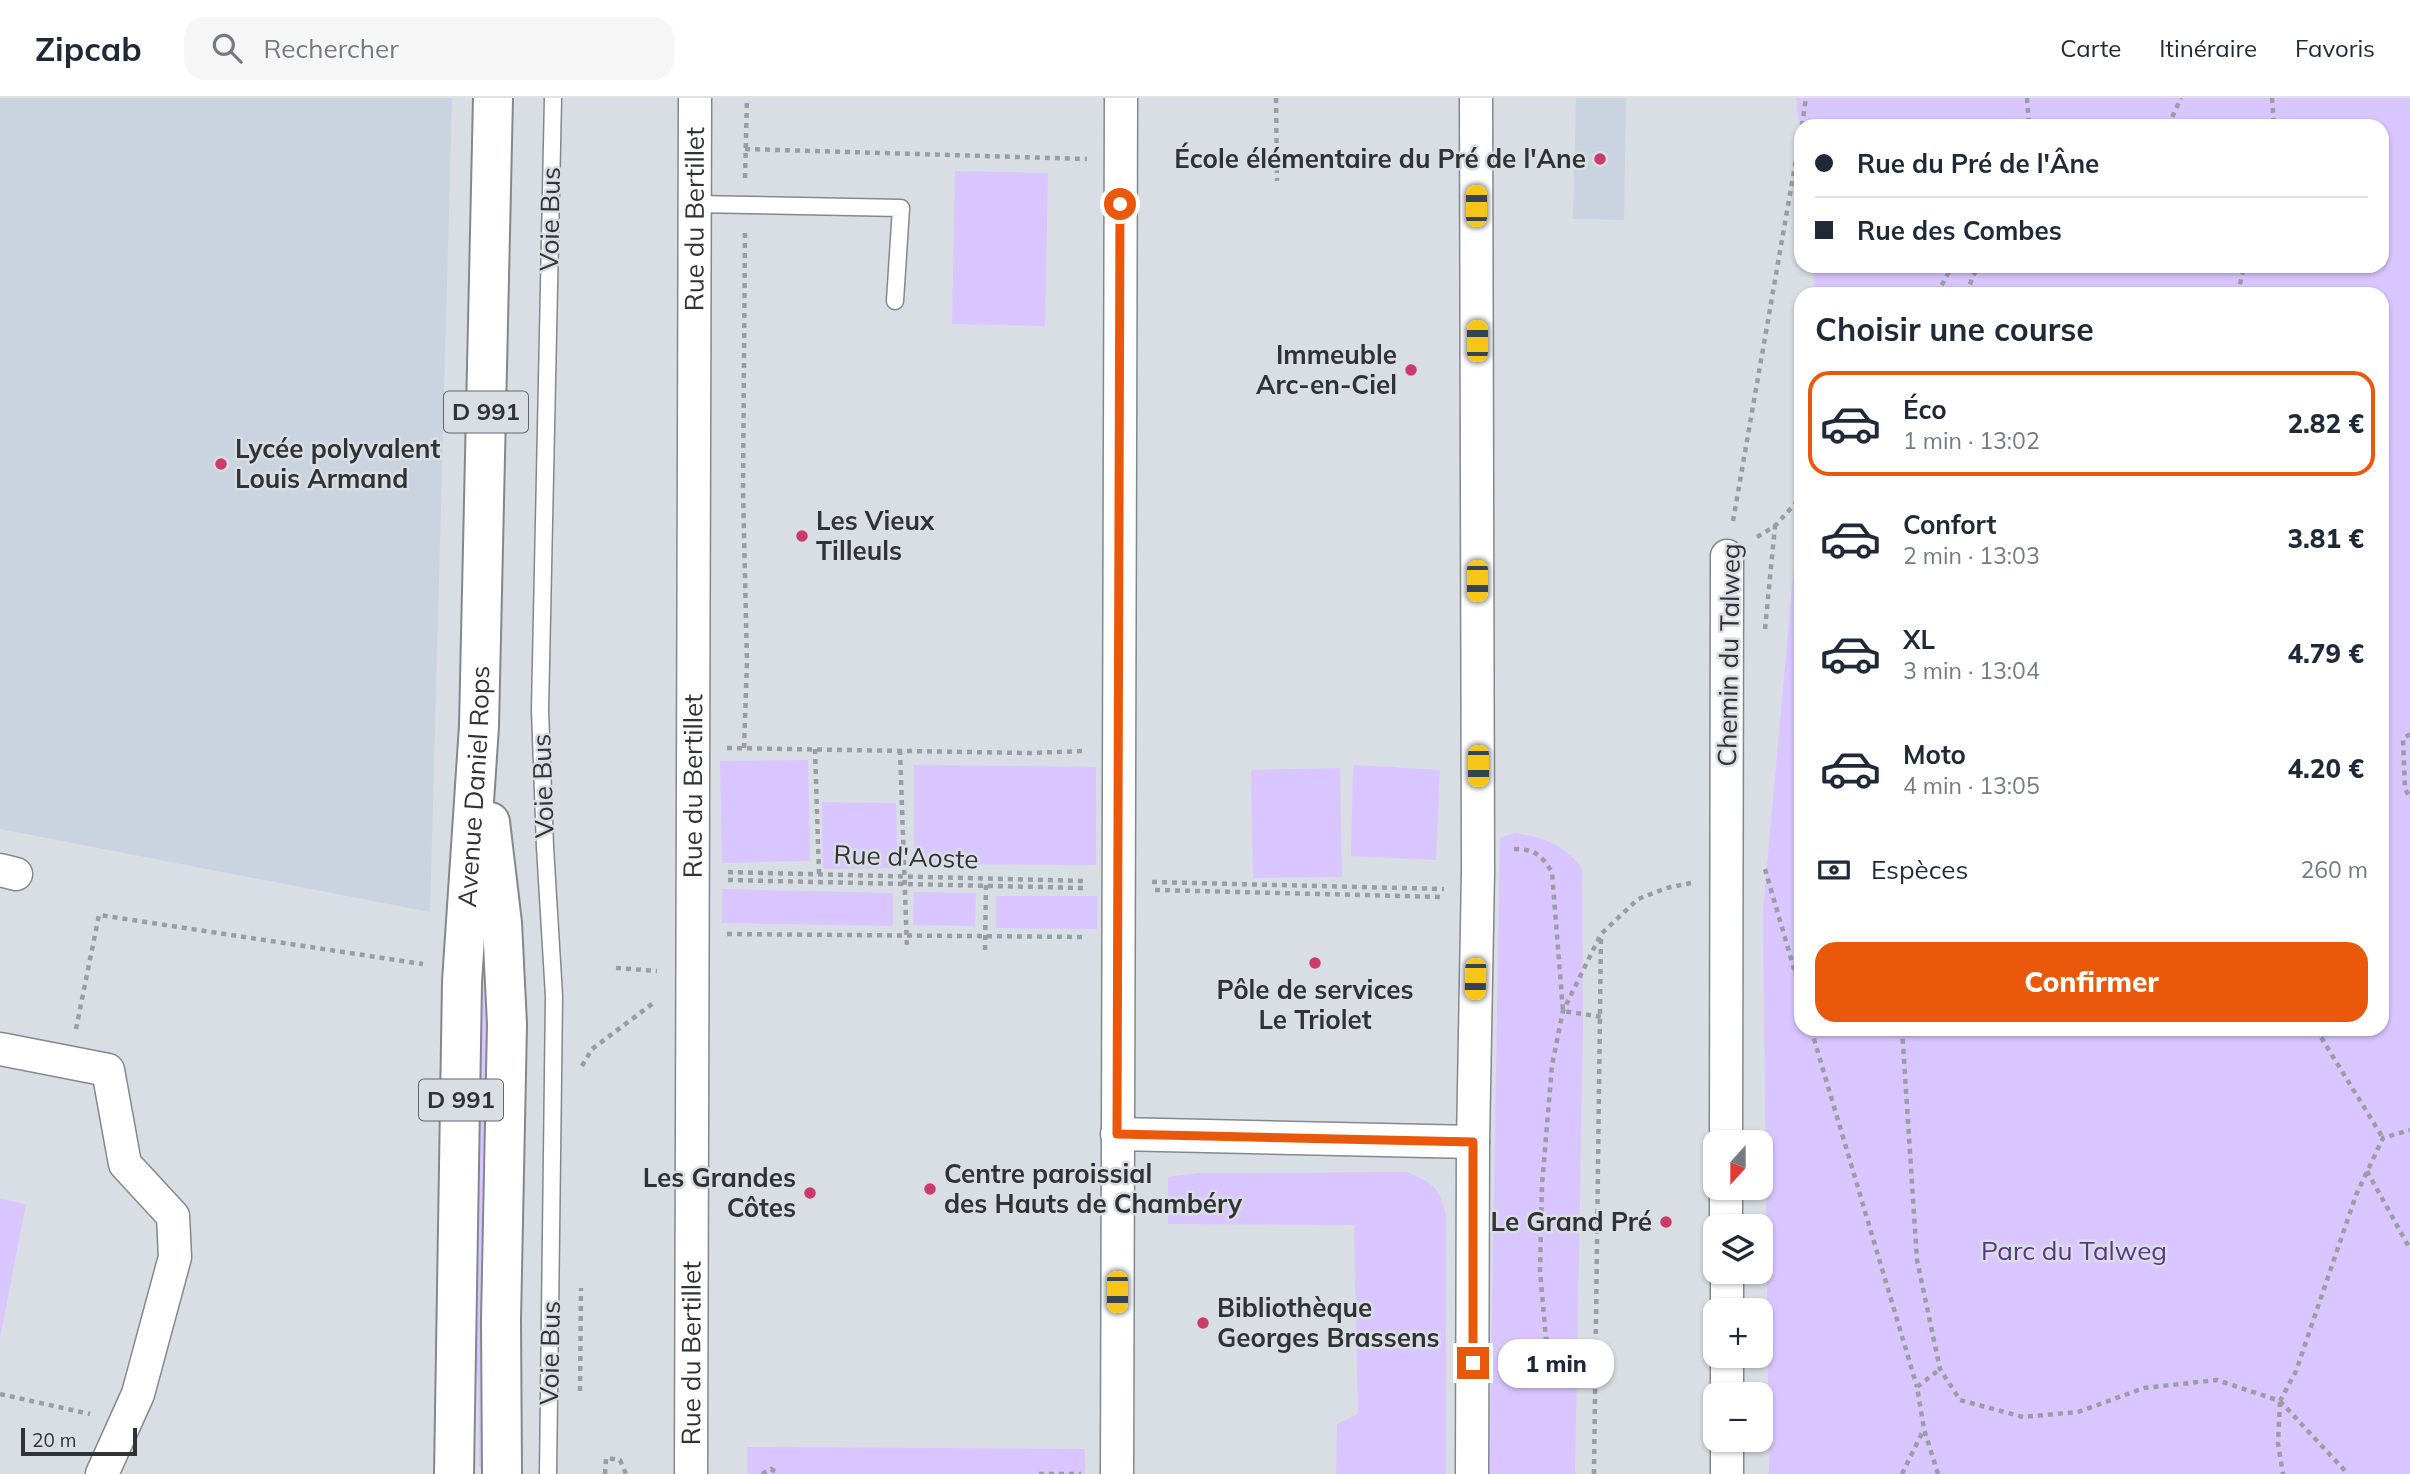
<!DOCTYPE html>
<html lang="fr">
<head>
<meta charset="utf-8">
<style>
	:root { --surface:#fff; --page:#f6f6f7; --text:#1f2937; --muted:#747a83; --line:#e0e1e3; --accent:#ea580c }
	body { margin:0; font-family:Mulish,sans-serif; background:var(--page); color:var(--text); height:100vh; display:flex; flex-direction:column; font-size:26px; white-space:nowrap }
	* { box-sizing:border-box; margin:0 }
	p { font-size:23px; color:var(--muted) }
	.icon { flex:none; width:38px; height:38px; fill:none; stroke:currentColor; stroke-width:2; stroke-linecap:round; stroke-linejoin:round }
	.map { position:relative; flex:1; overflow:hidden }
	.side { position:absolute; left:1794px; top:189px; width:595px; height:749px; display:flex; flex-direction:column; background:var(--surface); border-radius:21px; box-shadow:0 2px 5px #0004 }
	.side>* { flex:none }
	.banner { position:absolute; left:1794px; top:21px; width:595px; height:154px; border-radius:21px; box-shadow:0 2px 5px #0004; display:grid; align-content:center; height:154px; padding:0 21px; background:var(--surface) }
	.needle { width:46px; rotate:201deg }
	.buttons { position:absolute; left:1703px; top:1032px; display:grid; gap:14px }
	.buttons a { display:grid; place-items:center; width:70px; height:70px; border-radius:14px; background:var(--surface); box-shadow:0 2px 5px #0004; font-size:35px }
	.scale { position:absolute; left:21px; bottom:18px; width:116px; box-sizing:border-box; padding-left:7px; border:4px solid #303234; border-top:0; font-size:19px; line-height:24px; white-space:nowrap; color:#303234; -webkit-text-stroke:5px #d9dee5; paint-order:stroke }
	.end { position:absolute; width:32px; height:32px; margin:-16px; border:9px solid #ea580c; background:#fff; box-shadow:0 0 0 4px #fff }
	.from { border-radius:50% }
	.bubble { position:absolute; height:49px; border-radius:21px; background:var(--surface); box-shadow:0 2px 5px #0004; font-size:23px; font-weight:800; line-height:49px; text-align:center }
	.car { position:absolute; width:21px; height:42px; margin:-21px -10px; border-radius:9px; box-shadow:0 0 5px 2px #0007; background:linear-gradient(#f5c518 24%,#345 0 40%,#f5c518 0 76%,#345 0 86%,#f5c518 0) }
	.banner b { display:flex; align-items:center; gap:24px; height:66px; font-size:26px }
	.banner b+b { border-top:2px solid var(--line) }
	.banner i { width:18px; height:18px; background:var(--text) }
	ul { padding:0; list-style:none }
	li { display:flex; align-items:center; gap:21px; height:105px; margin:0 14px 10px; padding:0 7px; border:4px solid transparent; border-radius:21px }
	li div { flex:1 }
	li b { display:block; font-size:26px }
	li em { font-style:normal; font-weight:800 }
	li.selected { border-color:var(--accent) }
	li>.icon { width:63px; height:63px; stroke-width:1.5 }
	h2 { padding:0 21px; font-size:32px; line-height:84px }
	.pay { display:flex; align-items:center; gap:18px; height:77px; padding:0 21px; font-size:26px }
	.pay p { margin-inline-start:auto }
	.action { display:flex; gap:14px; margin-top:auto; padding:14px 21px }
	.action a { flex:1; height:80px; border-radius:21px; background:var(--accent); color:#fff; font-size:28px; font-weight:800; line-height:80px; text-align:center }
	header { display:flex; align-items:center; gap:42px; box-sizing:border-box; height:98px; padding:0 35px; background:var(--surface); border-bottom:2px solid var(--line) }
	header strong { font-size:33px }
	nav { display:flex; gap:38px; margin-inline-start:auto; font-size:24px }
	.search { width:490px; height:63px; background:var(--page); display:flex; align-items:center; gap:18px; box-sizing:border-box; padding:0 24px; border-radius:21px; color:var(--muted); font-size:26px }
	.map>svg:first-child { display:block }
	.built { fill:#cad3e0 }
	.green { fill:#d9c5ff }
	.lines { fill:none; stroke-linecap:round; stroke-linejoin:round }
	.lane-casing { stroke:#83888e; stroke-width:19 }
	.street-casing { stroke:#83888e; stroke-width:35 }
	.primary-casing { stroke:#83888e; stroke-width:42 }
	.path { stroke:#9a9ea4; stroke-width:4.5; stroke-dasharray:5 5; stroke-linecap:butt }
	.lane { stroke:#fff; stroke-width:16 }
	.street { stroke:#fff; stroke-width:32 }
	.primary { stroke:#fff; stroke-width:38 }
	.route { stroke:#ea580c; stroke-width:9 }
	.poi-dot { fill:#c93c6a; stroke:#d9dee5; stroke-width:2.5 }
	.labels { text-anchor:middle; stroke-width:5; stroke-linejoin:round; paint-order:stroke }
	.shield { fill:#d9dee5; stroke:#636669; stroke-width:2 }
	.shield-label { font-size:24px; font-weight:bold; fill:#303234 }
	.poi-label { font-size:26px; font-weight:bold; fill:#303234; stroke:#d9dee5; text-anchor:end }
	.street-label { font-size:26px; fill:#303234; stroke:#d9dee5 }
	.park-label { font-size:26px; fill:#583587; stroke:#d9dee5 }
</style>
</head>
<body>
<header>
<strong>Zipcab</strong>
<div class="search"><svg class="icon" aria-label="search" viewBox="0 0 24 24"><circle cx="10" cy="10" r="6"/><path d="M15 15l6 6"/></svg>Rechercher</div>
<nav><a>Carte</a><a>Itinéraire</a><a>Favoris</a></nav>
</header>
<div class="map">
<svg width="2410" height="1376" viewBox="0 0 2410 1376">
	<rect width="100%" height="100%" fill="#d9dee5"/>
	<path class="built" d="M0 0H452L430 814 0 731Z
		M1576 0H1626L1624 122 1573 121Z"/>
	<path class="green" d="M1796 0H2410V1376H1769L1763 812 1801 390V931H2382V196H1815L1813 168H2382V28H1801V51Z
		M955 73 1048 75 1045 228 952 226Z
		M808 662 810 763 722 765 720 663Z
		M914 667 1096 669V767L914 766Z
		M1353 667 1440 672 1436 762 1351 758Z
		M1340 670 1342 779 1253 780 1251 672Z
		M822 704 896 705 898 770 823 771Z
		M1515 735C1545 740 1563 746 1582 770L1583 928 1575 1376H1489L1500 740Z
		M479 782 499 924 486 1370 479 1368 478 1281 465 1216Z
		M722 791 893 795V828L722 825Z
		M914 794 976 795 975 828 913 827Z
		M996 798H1097V831L996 830Z
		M1408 1074C1434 1086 1439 1089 1446 1117V1376H1336L1337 1326 1358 1316 1354 1127 1168 1126V1079L1198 1075Z
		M0 1101 26 1106 0 1240Z
		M747 1349 1085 1351V1376H747Z"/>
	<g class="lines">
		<g class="lane-casing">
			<path id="lane" d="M693 106 901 110 895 203
				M548 1376 554 898 545 749 540 612 553 0"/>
		</g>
		<g class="street-casing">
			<g id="street">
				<path d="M0 772 16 776"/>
				<path d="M0 951 108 972 125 1066 173 1118 175 1159 138 1296 102 1376"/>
				<path d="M1117 1036 1473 1044"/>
				<path d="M1726 1045 1727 458"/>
				<path d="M1726 1090V1129"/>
				<path d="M1727 1174V1213"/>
				<path d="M1727 1258V1297"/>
				<path d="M1727 1342V1376"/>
				<path id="s1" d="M691 1376 695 0"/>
				<path d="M1117 1376 1121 0"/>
				<path d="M1472 1376 1473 1044 1478 774 1476 0"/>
			</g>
		</g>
		<g class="primary-casing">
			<g id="primary">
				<path d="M490 724 502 825 507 926 501 1222 502 1376"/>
				<path id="s2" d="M454 1376 462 884 479 628 493 0"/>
			</g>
		</g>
		<path class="path" d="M1276 0 1277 83
			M2027 0 2029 28
			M2272 0 2274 28
			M1802 28 1806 0
			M2168 28 2181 0
			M745 51 1087 61
			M745 80 747 0
			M1937 196 1952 168
			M1967 196 1973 177 1981 168
			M2238 196 2244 168
			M1733 423 1801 33
			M1757 439 1775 428 1801 399
			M1765 531 1775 428
			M2410 636 2403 641 2405 691 2410 699
			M727 650 1029 655 1085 653
			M744 650 747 564 743 393 745 134
			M815 651 819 776
			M900 652 907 851
			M1514 751C1535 751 1541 757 1552 774L1563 913 1602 919
			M1765 771 1801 895
			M728 774 1083 783
			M728 782 1083 790
			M1152 784 1444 791
			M1155 792 1444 799
			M727 836 1082 839
			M985 852 986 785
			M616 870 657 873
			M76 931 99 817 423 866
			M1811 931 1917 1289
			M1902 931 1917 1162 1940 1271 1960 1302 2023 1319 2078 1314 2144 1290 2217 1282 2280 1303 2296 1273 2356 1097 2383 1040 2410 1032
			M2316 931 2383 1040
			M582 968 592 951 656 903
			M2367 1073 2410 1151
			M1596 1258 1546 1241 1540 1172 1542 1087 1552 967 1563 913 1601 836 1638 801 1667 790 1691 785
			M580 1293 581 1190
			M0 1296 90 1316
			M2280 1303 2348 1376
			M2280 1304 2278 1346 2283 1376
			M605 1376 606 1360 620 1362 626 1376
			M762 1376 771 1371 779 1376
			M1039 1376H1081
			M1594 1376 1601 837
			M1902 1376 1924 1331
			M1938 1376 1924 1331 1917 1289 1940 1271"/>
		<use href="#lane" class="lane"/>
		<use href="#street" class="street"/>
		<use href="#primary" class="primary"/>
	</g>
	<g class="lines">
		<path class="route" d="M1120 106 1117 1036 1473 1044V1265"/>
	</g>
	<g class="poi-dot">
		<circle cx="1600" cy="61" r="7"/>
		<circle cx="1411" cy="272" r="7"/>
		<circle cx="221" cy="366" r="7"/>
		<circle cx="802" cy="438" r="7"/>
		<circle cx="1315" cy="865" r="7"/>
		<circle cx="930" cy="1091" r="7"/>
		<circle cx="810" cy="1095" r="7"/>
		<circle cx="1666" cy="1124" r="7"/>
		<circle cx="1203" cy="1225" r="7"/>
	</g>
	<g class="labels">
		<g class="shield">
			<rect x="444" y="293.5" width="84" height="41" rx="5"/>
			<rect x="419" y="981.5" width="84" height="41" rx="5"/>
		</g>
		<g class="shield-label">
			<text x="486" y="322">D 991</text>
			<text x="461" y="1010">D 991</text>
		</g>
		<g class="poi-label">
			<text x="1586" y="70">École élémentaire du Pré de l'Ane</text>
			<text x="1397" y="266">Immeuble<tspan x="1397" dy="30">Arc-en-Ciel</tspan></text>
			<text x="235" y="360" text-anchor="start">Lycée polyvalent<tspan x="235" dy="30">Louis Armand</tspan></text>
			<text x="816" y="432" text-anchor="start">Les Vieux<tspan x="816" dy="30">Tilleuls</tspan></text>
			<text x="1315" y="901" text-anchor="middle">Pôle de services<tspan x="1315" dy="30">Le Triolet</tspan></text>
			<text x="944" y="1085" text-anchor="start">Centre paroissial<tspan x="944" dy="30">des Hauts de Chambéry</tspan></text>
			<text x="796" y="1089">Les Grandes<tspan x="796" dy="30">Côtes</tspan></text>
			<text x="1652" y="1133">Le Grand Pré</text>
			<text x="1217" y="1219" text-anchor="start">Bibliothèque<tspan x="1217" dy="30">Georges Brassens</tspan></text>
		</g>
		<g class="street-label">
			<text transform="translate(550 121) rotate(-89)" y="9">Voie Bus</text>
			<text dy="9" stroke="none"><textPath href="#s1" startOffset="1255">Rue du Bertillet</textPath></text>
			<text transform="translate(1729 557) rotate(-89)" y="9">Chemin du Talweg</text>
			<text dy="9" stroke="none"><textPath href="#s2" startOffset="688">Avenue Daniel Rops</textPath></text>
			<text transform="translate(543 688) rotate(-92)" y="9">Voie Bus</text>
			<text dy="9" stroke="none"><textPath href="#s1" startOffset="688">Rue du Bertillet</textPath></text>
			<text transform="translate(906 759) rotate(2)" y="9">Rue d'Aoste</text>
			<text transform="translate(550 1255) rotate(-89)" y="9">Voie Bus</text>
			<text dy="9" stroke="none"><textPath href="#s1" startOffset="121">Rue du Bertillet</textPath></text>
		</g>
		<g class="park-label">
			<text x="2074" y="1162">Parc du Talweg</text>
		</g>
	</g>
</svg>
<div class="buttons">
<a><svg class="needle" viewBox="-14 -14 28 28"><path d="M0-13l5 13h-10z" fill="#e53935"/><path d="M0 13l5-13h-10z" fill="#747a83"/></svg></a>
<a><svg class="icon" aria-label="layers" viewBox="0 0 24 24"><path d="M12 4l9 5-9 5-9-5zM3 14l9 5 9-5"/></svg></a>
<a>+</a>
<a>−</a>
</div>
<div class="scale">20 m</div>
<i class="end from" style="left:1120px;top:106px"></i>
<i class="end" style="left:1473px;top:1265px"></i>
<div class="bubble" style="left:1498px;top:1241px;width:116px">1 min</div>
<i class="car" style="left:1476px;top:108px;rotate:0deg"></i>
<i class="car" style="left:1477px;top:243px;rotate:0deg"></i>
<i class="car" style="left:1477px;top:483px;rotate:180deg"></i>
<i class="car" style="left:1478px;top:668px;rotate:180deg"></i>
<i class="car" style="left:1475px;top:881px;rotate:181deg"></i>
<i class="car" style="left:1117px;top:1194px;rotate:180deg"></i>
<div class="banner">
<b><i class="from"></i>Rue du Pré de l'Âne</b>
<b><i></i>Rue des Combes</b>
</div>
<section class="side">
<h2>Choisir une course</h2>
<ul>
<li class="selected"><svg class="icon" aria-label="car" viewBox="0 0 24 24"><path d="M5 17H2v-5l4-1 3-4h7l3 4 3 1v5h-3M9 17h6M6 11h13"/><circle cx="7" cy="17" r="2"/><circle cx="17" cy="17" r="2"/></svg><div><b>Éco</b><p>1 min · 13:02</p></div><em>2.82 €</em></li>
<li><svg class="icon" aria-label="car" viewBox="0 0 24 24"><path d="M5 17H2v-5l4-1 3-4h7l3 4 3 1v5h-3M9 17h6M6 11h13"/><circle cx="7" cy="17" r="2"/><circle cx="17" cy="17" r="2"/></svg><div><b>Confort</b><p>2 min · 13:03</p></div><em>3.81 €</em></li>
<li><svg class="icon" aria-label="car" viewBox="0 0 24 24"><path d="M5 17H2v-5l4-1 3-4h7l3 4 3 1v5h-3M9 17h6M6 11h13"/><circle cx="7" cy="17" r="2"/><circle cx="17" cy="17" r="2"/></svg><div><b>XL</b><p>3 min · 13:04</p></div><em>4.79 €</em></li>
<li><svg class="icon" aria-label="car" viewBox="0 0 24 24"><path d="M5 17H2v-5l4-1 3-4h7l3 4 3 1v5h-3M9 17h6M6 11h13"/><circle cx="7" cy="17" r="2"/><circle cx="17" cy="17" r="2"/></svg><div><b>Moto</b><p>4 min · 13:05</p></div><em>4.20 €</em></li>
</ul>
<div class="pay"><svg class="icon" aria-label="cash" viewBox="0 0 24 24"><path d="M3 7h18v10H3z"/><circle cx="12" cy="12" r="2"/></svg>Espèces<p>260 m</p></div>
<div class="action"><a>Confirmer</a></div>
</section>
</div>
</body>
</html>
